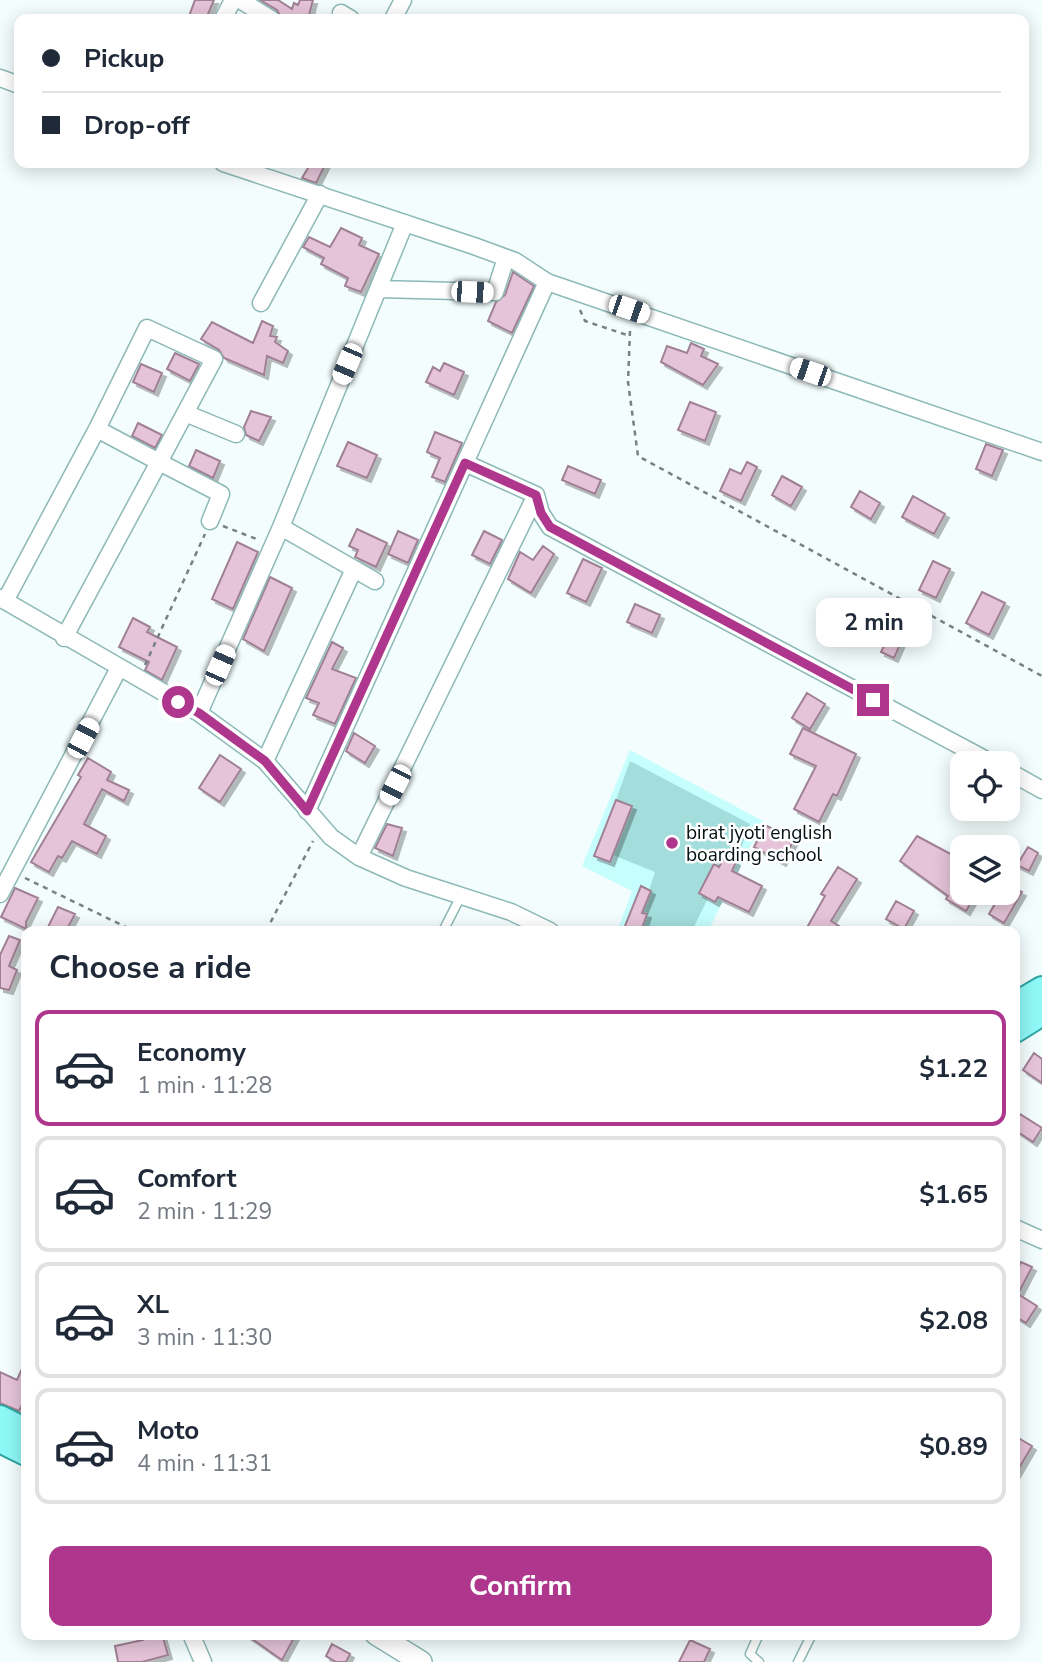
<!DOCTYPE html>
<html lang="en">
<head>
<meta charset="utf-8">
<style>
	:root { --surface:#fff; --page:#f6f6f7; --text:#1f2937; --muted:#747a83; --line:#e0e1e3; --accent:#ae378d }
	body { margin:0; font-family:"Nunito Sans",sans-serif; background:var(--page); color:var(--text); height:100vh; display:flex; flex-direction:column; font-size:26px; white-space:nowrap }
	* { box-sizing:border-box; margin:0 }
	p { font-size:23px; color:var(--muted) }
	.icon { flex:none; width:38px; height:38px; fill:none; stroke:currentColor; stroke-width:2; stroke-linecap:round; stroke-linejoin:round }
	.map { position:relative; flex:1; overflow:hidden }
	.details { position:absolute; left:21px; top:926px; width:999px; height:714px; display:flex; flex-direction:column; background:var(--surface); border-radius:14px; box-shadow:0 4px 18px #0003 }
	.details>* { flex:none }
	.hud { position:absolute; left:14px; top:14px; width:1015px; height:154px; border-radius:14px; box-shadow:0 4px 18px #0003; display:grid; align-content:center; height:154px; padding:0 28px; background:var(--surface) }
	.tools { position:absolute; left:950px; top:751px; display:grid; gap:14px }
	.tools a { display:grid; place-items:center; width:70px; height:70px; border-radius:14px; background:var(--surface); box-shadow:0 4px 18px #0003; font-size:35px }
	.end { position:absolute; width:32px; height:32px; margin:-16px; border:9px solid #ae378d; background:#fff; box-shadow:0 0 0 4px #fff }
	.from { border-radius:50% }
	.bubble { position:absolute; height:49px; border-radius:14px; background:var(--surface); box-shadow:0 4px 18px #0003; font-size:23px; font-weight:700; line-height:49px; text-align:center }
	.car { position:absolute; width:21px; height:42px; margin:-21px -10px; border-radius:9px; box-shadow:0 0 5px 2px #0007; background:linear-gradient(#fff 24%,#345 0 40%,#fff 0 76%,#345 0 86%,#fff 0) }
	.hud b { display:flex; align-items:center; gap:24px; height:66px; font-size:26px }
	.hud b+b { border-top:2px solid var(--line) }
	.hud i { width:18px; height:18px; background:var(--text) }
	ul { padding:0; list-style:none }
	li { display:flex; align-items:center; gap:21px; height:116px; margin:0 14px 10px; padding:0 14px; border:4px solid var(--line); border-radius:14px }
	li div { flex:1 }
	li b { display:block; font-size:26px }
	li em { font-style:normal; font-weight:700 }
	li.current { border-color:var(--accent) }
	li>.icon { width:63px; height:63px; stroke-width:1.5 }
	h2 { padding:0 28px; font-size:32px; line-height:84px }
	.primary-button { display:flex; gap:14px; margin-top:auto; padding:14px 28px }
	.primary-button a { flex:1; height:80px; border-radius:14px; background:var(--accent); color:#fff; font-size:28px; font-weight:700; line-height:80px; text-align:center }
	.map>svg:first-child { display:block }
	.built { fill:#c5fefd }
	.green { fill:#a3dedc }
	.building { fill:#e5c3d8; stroke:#a08094; stroke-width:2; filter:url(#shadow) }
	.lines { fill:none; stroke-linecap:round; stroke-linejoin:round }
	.lane-casing { stroke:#8cb9b7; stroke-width:11 }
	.street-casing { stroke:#8cb9b7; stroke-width:19 }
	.secondary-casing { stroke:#8cb9b7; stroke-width:24 }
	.primary-casing { stroke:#2da4a3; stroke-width:28 }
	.path { stroke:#768282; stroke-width:2.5; stroke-dasharray:5 5; stroke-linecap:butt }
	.lane { stroke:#fff; stroke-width:8 }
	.street { stroke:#fff; stroke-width:16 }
	.secondary { stroke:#fff; stroke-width:21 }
	.primary { stroke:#8ef8f7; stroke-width:24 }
	.route { stroke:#ae378d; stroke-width:9 }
	.poi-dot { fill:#ae378d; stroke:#fff; stroke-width:2.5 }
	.labels { text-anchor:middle; stroke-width:5; stroke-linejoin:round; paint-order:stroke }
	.poi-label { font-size:19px; fill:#031212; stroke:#fff; text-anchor:start }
</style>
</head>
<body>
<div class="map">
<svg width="1042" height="1662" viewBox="0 0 1042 1662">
	<defs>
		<filter id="shadow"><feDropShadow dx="4" dy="4" stdDeviation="0" flood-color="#0004"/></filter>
	</defs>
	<rect width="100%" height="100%" fill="#f4fdfd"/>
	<path class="built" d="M630 750 763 821 708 931H617L632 891 582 866Z"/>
	<path class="green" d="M630 761 750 824 736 862 725 856 719 867 714 865 699 893 708 898 692 931H641L647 915 642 913 655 872 613 855 632 806 616 800Z"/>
	<path class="building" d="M195 0H214L206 19H188Z
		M260 0H278L292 9 294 3 298 5 300 0H313L308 19H282L277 10Z
		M311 163H326L316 183 302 178Z
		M341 228 362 238 359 245 379 254 361 292 345 286 348 278 321 264 324 258 303 247 309 237 330 247Z
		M513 272 534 286 512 333 488 321 496 302 505 295Z
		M262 321 273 326 270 336 277 337 275 342 288 351 283 363 267 356 264 375 224 358 219 350 201 339 212 322 253 343Z
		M691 343 704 349 701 356 718 364 703 385 661 362 667 346 687 353Z
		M175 353 199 364 190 381 167 369Z
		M444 363 464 372 454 395 426 382 433 367 440 371Z
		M141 364 162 373 154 392 133 382Z
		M690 402 716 412 705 441 678 430Z
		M251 411 271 417 259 441 246 435 244 427Z
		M138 423 162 435 155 448 132 436Z
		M435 432 462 443 445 482 432 477 440 458 427 452Z
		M348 442 377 455 367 478 337 466Z
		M986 444 1003 450 992 476 976 469Z
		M196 450 220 461 213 478 189 466Z
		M747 462 757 467 741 501 720 491 730 469 741 474Z
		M568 466 601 480 595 494 562 480Z
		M782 476 802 487 791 506 772 495Z
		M860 491 880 503 871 519 851 507Z
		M913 496 945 514 934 534 902 517Z
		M357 529 387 543 376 567 355 557 358 550 349 546Z
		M398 531 418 540 408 563 388 554Z
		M484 531 502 540 490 564 472 555Z
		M237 542 258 552 233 609 212 599Z
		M543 546 554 554 531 593 508 579 520 552 533 560Z
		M583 559 602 568 586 602 567 593Z
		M933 561 950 569 936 598 919 590Z
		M270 577 292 588 264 651 243 639Z
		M982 592 1005 603 989 635 966 623Z
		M635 604 660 615 652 633 627 622Z
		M891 613 910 622 894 658 881 652 885 644 879 642Z
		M133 618 150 627 147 632 177 647 162 680 145 670 149 662 119 647Z
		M332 642 343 648 332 669 356 678 335 724 313 715 319 703 306 698Z
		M807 693 825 704 810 729 792 718Z
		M803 728 856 754 837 796 833 794 819 822 794 809 816 766 790 754Z
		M354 733 375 746 365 763 346 751Z
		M220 755 241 769 220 802 199 788Z
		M88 758 111 772 107 780 129 790 124 801 102 789 84 824 106 836 97 854 72 841 62 858 58 856 49 872 31 862 81 777 78 775Z
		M616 800 632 806 610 862 594 856Z
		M387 824 402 828 393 856 375 848Z
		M765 825 794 840 782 862 754 847Z
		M917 836 962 860V892H977L966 911 946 899 948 896 900 861Z
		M1028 847 1038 853 1029 871 1017 865Z
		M725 856 736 862 732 871 762 886 749 912 718 897 715 902 699 893 714 864 719 867Z
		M838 867 857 879 831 921 847 931H805L825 896 821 894Z
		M641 886 651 891 642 913 647 914 641 931H623Z
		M1008 886 1022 892 1004 923 989 914 1002 892H1008Z
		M15 888 38 898 26 922V929L1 917Z
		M896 901 914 911 904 929 886 919Z
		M58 907 75 914 66 931H46Z
		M9 936 20 940 9 966 17 970 9 990 0 988V955Z
		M1034 1053 1042 1059V1083L1023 1070Z
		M1020 1114 1042 1128 1033 1142 1015 1130V1122Z
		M1021 1262 1032 1267 1018 1294 1037 1306 1026 1323 1015 1316V1275Z
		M26 1360V1396L19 1411 0 1403V1372L17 1380Z
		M1015 1436 1032 1446 1015 1475Z
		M142 1634H162L168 1655 142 1662H118L115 1646 143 1640Z
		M245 1634H296L282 1660Z
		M690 1640 710 1649 704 1662H679Z
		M332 1644 350 1654 346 1662H336L326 1656Z"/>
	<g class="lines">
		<g class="lane-casing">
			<path id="lane" d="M443 931 461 896
				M759 1662 750 1654 759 1634
				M798 1662 812 1634"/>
		</g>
		<g class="street-casing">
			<path id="street" d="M240 0 271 19
				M341 13 351 19
				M223 19 233 0
				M393 19 403 0
				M0 78 19 85
				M223 163 474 246 515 261 547 282 1042 452
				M379 289 495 292 506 258
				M261 303 320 194
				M147 328 214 359 159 462 97 429Z
				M185 413 236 434
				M465 463 536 495
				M281 527 405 223
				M0 598 199 713 265 761 331 837 359 857 406 878 511 912 550 931
				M5 601 97 429
				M64 638 159 462 221 494 210 521
				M199 713 281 527 375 581
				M265 761 354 569
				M1008 771 1042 790
				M307 811 547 282
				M359 857 536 495 541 513 550 527 992 763
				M0 894 119 668
				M1015 1228 1042 1240
				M191 1634 203 1662"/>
		</g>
		<g class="secondary-casing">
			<path id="secondary" d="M376 1634 421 1662"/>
		</g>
		<g class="primary-casing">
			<path id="primary" d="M1015 1005 1042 989
				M1015 1030 1042 1013
				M0 1418 26 1431
				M0 1440 26 1453"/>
		</g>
		<path class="path" d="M580 310 585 321 630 336
			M630 331 628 382 638 456 1042 676
			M223 526 259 540
			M145 665 205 534
			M25 878 132 930
			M266 931 313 841"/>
		<use href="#lane" class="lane"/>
		<use href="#street" class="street"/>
		<use href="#secondary" class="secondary"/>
		<use href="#primary" class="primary"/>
	</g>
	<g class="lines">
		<path class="route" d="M178 702 199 713 265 761 307 811 465 463 536 495 541 513 550 527 873 700"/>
	</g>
	<circle class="poi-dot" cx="672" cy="843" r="7"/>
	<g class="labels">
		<g class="poi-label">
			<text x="686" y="839">birat jyoti english<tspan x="686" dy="22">boarding school</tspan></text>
		</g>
	</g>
</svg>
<div class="tools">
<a><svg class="icon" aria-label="locate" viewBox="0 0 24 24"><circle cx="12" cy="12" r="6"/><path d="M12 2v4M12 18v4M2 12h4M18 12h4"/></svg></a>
<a><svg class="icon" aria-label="layers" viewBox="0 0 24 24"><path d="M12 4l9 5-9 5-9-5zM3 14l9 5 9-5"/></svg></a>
</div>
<i class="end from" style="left:178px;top:702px"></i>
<i class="end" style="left:873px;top:700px"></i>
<div class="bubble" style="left:816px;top:598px;width:116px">2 min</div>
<i class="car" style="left:472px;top:292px;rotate:92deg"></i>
<i class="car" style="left:629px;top:309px;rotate:109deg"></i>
<i class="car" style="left:347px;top:364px;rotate:203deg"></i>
<i class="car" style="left:810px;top:372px;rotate:289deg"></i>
<i class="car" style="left:220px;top:665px;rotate:24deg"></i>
<i class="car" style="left:83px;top:738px;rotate:28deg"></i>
<i class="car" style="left:395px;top:785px;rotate:207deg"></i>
<div class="hud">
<b><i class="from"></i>Pickup</b>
<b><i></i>Drop-off</b>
</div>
<section class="details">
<h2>Choose a ride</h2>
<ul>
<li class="current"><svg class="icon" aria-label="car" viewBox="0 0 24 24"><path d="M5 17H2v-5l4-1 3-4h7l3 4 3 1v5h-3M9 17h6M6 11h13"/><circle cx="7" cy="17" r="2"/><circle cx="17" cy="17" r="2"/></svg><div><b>Economy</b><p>1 min · 11:28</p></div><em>$1.22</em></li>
<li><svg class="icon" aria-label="car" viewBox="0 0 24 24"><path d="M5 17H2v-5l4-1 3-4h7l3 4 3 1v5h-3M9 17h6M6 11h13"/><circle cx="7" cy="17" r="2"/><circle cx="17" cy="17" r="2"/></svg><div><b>Comfort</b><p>2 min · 11:29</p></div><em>$1.65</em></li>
<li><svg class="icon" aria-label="car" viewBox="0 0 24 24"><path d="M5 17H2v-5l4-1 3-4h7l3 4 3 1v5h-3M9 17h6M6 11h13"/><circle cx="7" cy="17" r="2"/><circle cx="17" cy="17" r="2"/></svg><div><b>XL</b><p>3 min · 11:30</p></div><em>$2.08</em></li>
<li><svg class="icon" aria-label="car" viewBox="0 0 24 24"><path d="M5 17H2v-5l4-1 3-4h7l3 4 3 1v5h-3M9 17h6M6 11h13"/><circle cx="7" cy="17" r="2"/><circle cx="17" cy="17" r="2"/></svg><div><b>Moto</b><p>4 min · 11:31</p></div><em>$0.89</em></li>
</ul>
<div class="primary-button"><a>Confirm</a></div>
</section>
</div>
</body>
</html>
